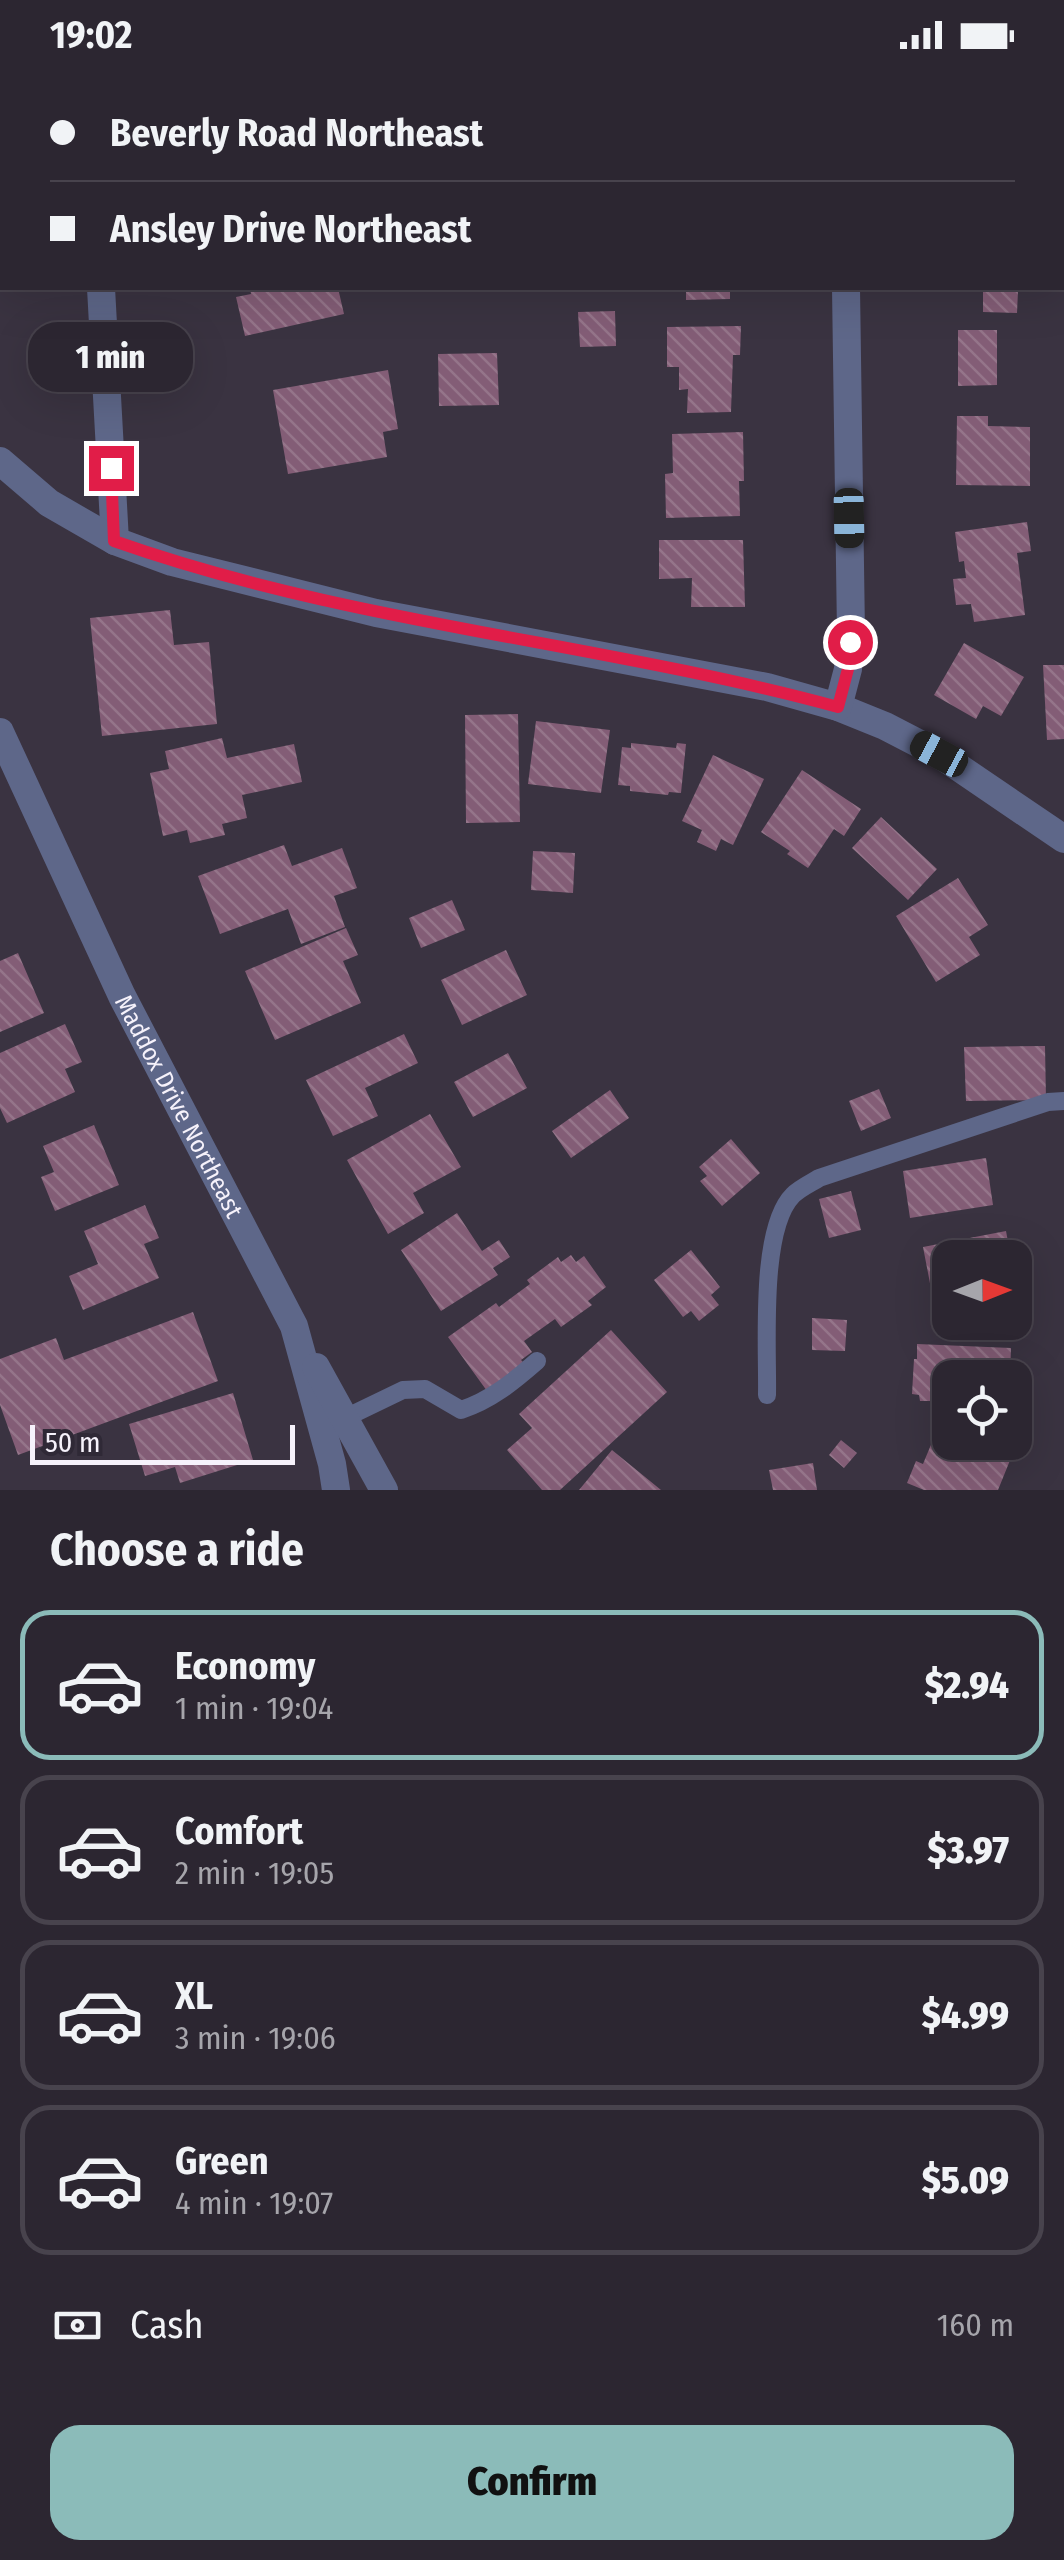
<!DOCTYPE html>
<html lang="en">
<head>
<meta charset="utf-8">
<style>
	:root { --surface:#2c2631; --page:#342e39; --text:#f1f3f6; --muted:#a6a5ab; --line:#48434d; --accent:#8bbbb9 }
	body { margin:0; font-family:"Fira Sans Condensed",sans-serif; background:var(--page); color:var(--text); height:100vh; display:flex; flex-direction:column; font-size:38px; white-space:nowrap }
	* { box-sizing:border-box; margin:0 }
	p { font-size:32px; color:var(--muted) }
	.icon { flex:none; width:55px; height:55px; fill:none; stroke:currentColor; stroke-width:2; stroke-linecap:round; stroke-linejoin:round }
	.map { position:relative; height:1420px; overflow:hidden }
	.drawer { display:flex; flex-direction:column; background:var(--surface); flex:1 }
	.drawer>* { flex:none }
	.guide { position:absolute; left:0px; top:0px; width:1065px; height:220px; box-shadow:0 10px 40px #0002,0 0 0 2px var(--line); display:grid; align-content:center; height:220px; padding:0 50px; background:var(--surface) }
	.needle { width:65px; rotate:89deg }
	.buttons { position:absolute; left:932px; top:1170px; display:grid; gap:20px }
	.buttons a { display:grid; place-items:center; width:100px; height:100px; border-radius:20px; background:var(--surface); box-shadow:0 10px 40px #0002,0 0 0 2px var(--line); font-size:50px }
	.scale { position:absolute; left:30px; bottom:25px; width:265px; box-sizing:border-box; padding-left:10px; border:5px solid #f6f2fb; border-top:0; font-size:28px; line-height:35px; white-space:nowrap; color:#f6f2fb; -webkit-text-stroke:8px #2f2936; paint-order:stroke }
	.end { position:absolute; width:45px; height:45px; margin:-22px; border:12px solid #e11d48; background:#fff; box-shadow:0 0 0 5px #fff }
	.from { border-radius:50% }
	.bubble { position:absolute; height:70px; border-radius:30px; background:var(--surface); box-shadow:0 10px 40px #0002,0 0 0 2px var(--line); font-size:32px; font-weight:800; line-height:70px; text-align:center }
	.car { position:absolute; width:30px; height:60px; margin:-30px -15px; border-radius:12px; box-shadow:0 0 8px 2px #0007; background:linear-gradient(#222 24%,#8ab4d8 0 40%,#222 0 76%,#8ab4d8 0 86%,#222 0) }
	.guide b { display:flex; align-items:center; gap:35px; height:95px; font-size:38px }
	.guide b+b { border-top:2px solid var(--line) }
	.guide i { width:25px; height:25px; background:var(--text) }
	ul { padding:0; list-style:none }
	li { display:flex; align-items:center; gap:30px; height:150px; margin:0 20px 15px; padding:0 30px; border:5px solid var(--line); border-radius:30px }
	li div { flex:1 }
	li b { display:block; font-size:38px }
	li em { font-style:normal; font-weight:800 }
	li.current { border-color:var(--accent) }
	li>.icon { width:90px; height:90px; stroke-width:1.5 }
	h2 { padding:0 50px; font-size:45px; line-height:120px }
	.pay { display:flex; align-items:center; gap:25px; height:110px; padding:0 50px; font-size:38px }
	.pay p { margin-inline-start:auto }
	.cta { display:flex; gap:20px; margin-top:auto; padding:20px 50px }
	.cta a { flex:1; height:115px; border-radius:30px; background:var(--accent); color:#111; font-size:40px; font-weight:800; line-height:115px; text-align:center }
	.status { display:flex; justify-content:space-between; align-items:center; height:70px; padding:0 50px; background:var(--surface); direction:ltr }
	.status svg { height:28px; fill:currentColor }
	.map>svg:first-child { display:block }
	.building { fill:url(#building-back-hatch) }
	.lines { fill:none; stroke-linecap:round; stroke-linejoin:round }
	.service { stroke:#5e6789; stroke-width:18 }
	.minor { stroke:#5e6789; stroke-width:28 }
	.route { stroke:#e11d48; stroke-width:12 }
	.labels { text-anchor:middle; stroke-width:10; stroke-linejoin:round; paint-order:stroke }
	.street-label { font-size:25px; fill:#f6f2fb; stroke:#2f2936 }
</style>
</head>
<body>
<div class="status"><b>19:02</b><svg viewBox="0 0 49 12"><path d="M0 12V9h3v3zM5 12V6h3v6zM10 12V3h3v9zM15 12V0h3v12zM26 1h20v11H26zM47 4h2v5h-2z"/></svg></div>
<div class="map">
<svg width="1064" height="1420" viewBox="0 0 1064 1420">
	<defs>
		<pattern id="building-back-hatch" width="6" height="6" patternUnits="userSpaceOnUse" patternTransform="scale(2.5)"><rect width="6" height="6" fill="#835d76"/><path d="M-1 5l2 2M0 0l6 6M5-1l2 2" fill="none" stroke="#95758a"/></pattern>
	</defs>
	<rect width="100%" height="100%" fill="#3a3341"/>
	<path class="building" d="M250 218H338L344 244 245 266 236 227 251 224Z
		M686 218H730V229L686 230Z
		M983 220 1018 221 1017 243 983 242Z
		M615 241 616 276 580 277 578 242Z
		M741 256 740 285H733L731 342 687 343 688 319 679 320V297H667V257Z
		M958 260H997V315L958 316Z
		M497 283 499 335 439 336 438 284Z
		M388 300 398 359 383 362 387 387 288 404 273 320Z
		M957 346H988V356L1030 357V416L956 415Z
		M743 362 744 411H739L740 446 666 448 665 404 673 403 672 364Z
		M1027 452 1031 481 1017 483 1025 545 974 552 971 534 956 535 953 509 966 508 964 491 959 492 955 462Z
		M659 470H743L745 537H691L692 508 659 509Z
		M170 540 174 575 209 572 217 654 102 666 90 548Z
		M964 573 1024 607 1001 646 983 636 976 649 934 625Z
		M1043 595H1064V669L1047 670Z
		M518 644 520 752 466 753 465 645Z
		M536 651 610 660 601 723 528 714Z
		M222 668 227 688 294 674 302 712 242 725 247 748 222 754 225 765 190 773 187 760 163 766 150 703 169 699 165 681Z
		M631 673 676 678 677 673 686 674 681 723 669 722 668 725 630 721V716L618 715 622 677 631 678Z
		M713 685 764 709 733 775 721 769 716 781 697 772 702 760 682 751Z
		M802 700 861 739 844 766 834 759 808 798 787 784 790 781 761 762Z
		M881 747 937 799 908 830 852 778Z
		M284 775 292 796 342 778 357 818 334 826 345 857 301 874 288 839 220 864 198 806Z
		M533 781 575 783 573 823 531 820Z
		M958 808 988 855 969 867 980 885 936 912 896 846Z
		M452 830 465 860 421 878 409 848Z
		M346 858 358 885 343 891 361 933 275 970 245 901Z
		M506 880 527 925 462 955 441 910Z
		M18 883 44 943 0 962V891Z
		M65 954 82 992 65 999 75 1022 7 1053 0 1038V983Z
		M404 964 418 993 365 1018 378 1046 333 1066 306 1010Z
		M1045 976 1046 1030 966 1031 964 977Z
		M508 983 527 1018 473 1047 454 1012Z
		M879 1019 891 1048 861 1061 849 1031Z
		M610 1020 629 1048 571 1088 552 1061Z
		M430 1044 461 1097 413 1123 424 1143 388 1164 347 1090Z
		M94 1055 119 1115 55 1141 41 1107 54 1102 43 1076Z
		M731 1069 760 1103 722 1136 700 1111 707 1106 699 1097Z
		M986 1088 993 1135 910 1148 903 1101Z
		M851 1121 861 1160 829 1168 819 1129Z
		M145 1135 159 1168 144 1174 159 1208 83 1240 69 1206 98 1194 84 1161Z
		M457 1143 482 1181 499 1170 510 1187 493 1198 498 1205 441 1241 401 1180Z
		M1006 1161 1011 1188H950V1231L934 1234 923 1177Z
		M691 1180 720 1217 711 1225 719 1235 699 1251 691 1241 683 1247 654 1210Z
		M571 1185 576 1192 584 1186 606 1217 588 1231 592 1235 561 1257 555 1249 524 1271 532 1282 521 1290 524 1293 487 1321 448 1267 496 1233 499 1237 530 1214 527 1210 558 1187 561 1192Z
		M193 1242 218 1311 18 1385 0 1335V1289L56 1268 64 1290Z
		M812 1248 847 1250 845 1281 812 1280Z
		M611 1260 667 1322 560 1420H542L507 1380 532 1358 519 1344Z
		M917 1274 1011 1278 1010 1308H950V1341H937V1331H920L919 1325 912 1324 914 1289H917Z
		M233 1323 253 1390 180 1413 175 1397 145 1406 129 1354Z
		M942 1348 950 1352V1372H1002L1015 1378 998 1420H924L907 1413 916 1391 923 1394Z
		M841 1370 857 1383 844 1398 829 1385Z
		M612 1380 661 1420H579Z
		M813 1393 817 1420H773L769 1400Z"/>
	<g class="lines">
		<path class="service" d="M767 1325C768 1278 759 1159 793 1125 800 1118 811 1113 819 1108L1048 1032 1064 1031
			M345 1348 403 1320 425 1319 461 1340C491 1330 513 1312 537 1291"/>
		<g class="minor">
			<path d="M90 0V2"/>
			<path d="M842 0V2"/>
			<path d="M1062 65H1064"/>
			<path d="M101 218 115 471"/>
			<path d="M0 391 49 433 115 471 172 492 376 543 767 617 838 637 885 656 939 684 1064 769"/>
			<path d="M838 637 848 599 851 563 846 218"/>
			<path id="s1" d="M0 662 122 926 294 1256 332 1394 336 1420"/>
			<path d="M316 1297 384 1420"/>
		</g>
	</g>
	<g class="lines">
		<path class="route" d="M111 398 114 471C349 554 599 572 838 637L848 599 850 572"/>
	</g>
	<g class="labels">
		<g class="street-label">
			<text dy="9" stroke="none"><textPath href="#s1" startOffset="415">Maddox Drive Northeast</textPath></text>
		</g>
	</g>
</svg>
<div class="buttons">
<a><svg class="needle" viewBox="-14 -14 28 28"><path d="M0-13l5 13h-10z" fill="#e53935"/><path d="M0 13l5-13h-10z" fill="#a6a5ab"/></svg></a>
<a><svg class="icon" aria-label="locate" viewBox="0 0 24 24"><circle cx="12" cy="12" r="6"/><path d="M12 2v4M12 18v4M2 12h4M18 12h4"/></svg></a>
</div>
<div class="scale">50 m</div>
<i class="end from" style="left:850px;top:572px"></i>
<i class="end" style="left:111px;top:398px"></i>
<div class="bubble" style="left:28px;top:252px;width:165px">1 min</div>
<i class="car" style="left:849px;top:448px;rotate:179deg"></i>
<i class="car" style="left:939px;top:684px;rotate:298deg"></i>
<div class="guide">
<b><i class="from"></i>Beverly Road Northeast</b>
<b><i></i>Ansley Drive Northeast</b>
</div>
</div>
<section class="drawer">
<h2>Choose a ride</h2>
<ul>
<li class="current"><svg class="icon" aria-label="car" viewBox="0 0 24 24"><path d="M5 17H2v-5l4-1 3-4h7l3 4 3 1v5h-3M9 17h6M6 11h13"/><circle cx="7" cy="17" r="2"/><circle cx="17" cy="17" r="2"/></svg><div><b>Economy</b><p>1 min · 19:04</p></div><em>$2.94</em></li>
<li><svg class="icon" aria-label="car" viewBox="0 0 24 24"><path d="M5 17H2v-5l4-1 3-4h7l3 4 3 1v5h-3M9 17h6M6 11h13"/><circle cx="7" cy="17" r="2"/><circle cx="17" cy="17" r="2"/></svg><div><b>Comfort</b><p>2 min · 19:05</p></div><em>$3.97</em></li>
<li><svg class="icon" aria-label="car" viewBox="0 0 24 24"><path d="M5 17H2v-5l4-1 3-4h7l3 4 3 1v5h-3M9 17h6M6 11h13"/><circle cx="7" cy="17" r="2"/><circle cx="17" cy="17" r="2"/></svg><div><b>XL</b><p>3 min · 19:06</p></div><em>$4.99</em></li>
<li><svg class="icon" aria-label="car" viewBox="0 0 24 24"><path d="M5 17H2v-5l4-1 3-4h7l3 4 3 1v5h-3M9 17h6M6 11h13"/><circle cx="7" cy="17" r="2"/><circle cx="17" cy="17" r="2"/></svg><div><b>Green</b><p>4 min · 19:07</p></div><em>$5.09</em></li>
</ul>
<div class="pay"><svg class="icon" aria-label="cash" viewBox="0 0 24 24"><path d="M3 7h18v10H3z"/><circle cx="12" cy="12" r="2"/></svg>Cash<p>160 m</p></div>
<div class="cta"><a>Confirm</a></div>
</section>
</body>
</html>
